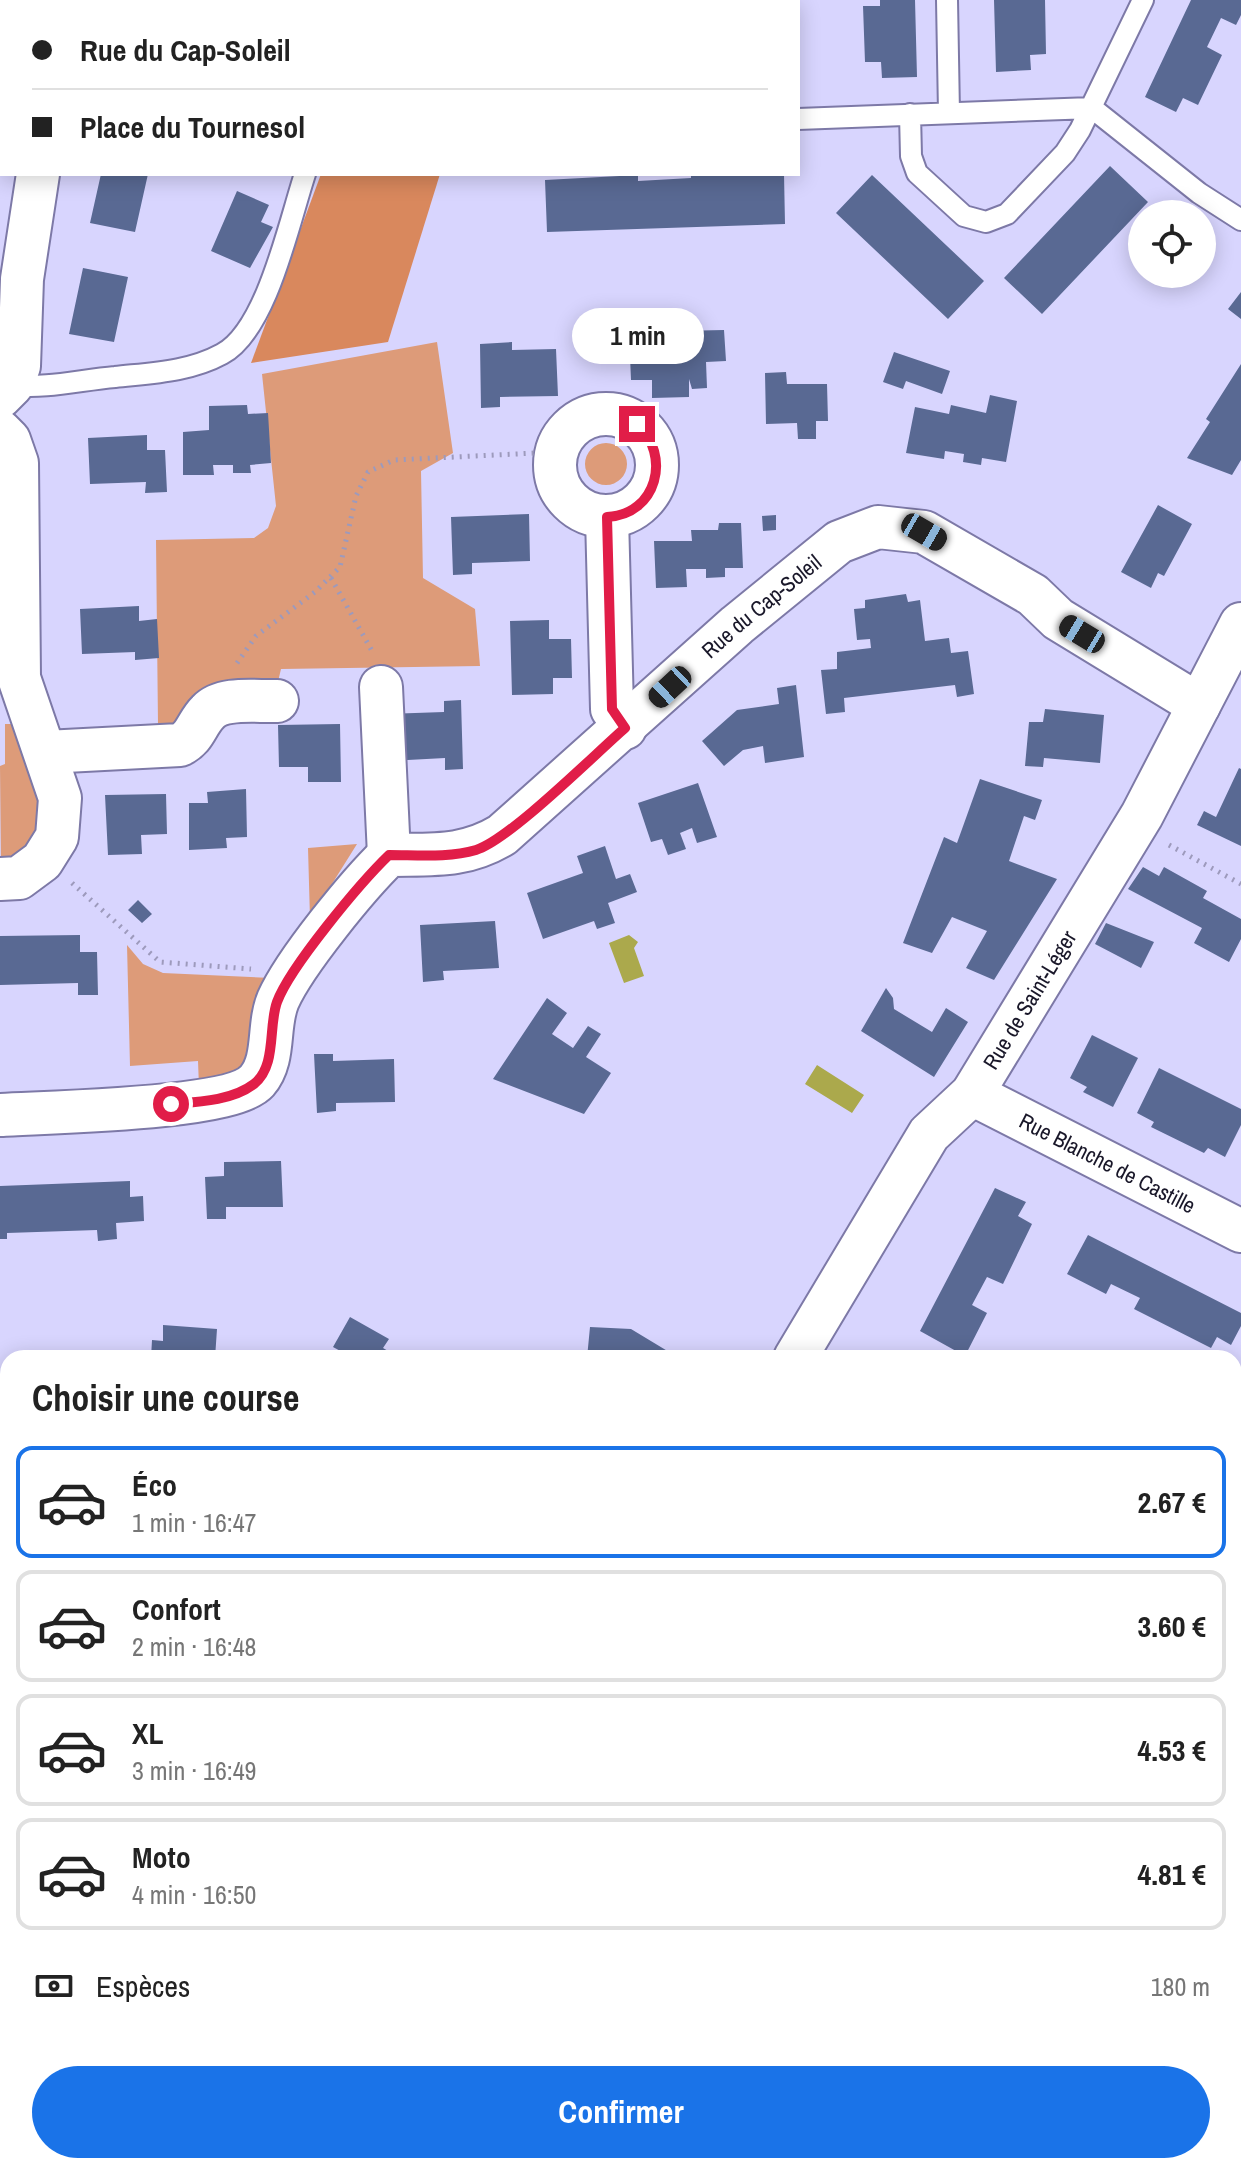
<!DOCTYPE html>
<html lang="fr">
<head>
<meta charset="utf-8">
<style>
	:root { --surface:#fff; --page:#f2f2f2; --text:#222; --muted:#767676; --line:#e0e0e0; --accent:#1a73e8 }
	body { margin:0; font-family:"Archivo Narrow",sans-serif; background:var(--page); color:var(--text); height:100vh; display:flex; flex-direction:column; font-size:30px; white-space:nowrap }
	* { box-sizing:border-box; margin:0 }
	p { font-size:26px; color:var(--muted) }
	.icon { flex:none; width:44px; height:44px; fill:none; stroke:currentColor; stroke-width:2; stroke-linecap:round; stroke-linejoin:round }
	.map { position:relative; flex:1; overflow:hidden }
	.drawer { position:absolute; left:0px; top:1350px; width:1242px; height:824px; display:flex; flex-direction:column; background:var(--surface); border-radius:24px 24px 0 0; box-shadow:0 4px 20px #0003 }
	.drawer>* { flex:none }
	.banner { position:absolute; left:0px; top:0px; width:800px; height:176px; box-shadow:0 4px 20px #0003; display:grid; align-content:center; height:176px; padding:0 32px; background:var(--surface) }
	.buttons { position:absolute; left:1128px; top:200px; display:grid; gap:16px }
	.buttons a { display:grid; place-items:center; width:88px; height:88px; border-radius:50%; background:var(--surface); box-shadow:0 4px 20px #0003; font-size:40px }
	.end { position:absolute; width:36px; height:36px; margin:-18px; border:10px solid #e11d48; background:#fff; box-shadow:0 0 0 4px #fff }
	.from { border-radius:50% }
	.bubble { position:absolute; height:56px; border-radius:28px; background:var(--surface); box-shadow:0 4px 20px #0003; font-size:26px; font-weight:700; line-height:56px; text-align:center }
	.car { position:absolute; width:24px; height:48px; margin:-24px -12px; border-radius:10px; box-shadow:0 0 6px 2px #0007; background:linear-gradient(#222 24%,#8ab4d8 0 40%,#222 0 76%,#8ab4d8 0 86%,#222 0) }
	.banner b { display:flex; align-items:center; gap:28px; height:76px; font-size:30px }
	.banner b+b { border-top:2px solid var(--line) }
	.banner i { width:20px; height:20px; background:var(--text) }
	ul { padding:0; list-style:none }
	li { display:flex; align-items:center; gap:24px; height:112px; margin:0 16px 12px; padding:0 16px; border:4px solid var(--line); border-radius:16px }
	li div { flex:1 }
	li b { display:block; font-size:30px }
	li em { font-style:normal; font-weight:700 }
	li.selected { border-color:var(--accent) }
	li>.icon { width:72px; height:72px; stroke-width:1.5 }
	h2 { padding:0 32px; font-size:36px; line-height:96px }
	.pay { display:flex; align-items:center; gap:20px; height:88px; padding:0 32px; font-size:30px }
	.pay p { margin-inline-start:auto }
	.action { display:flex; gap:16px; margin-top:auto; padding:16px 32px }
	.action a { flex:1; height:92px; border-radius:48px; background:var(--accent); color:#fff; font-size:32px; font-weight:700; line-height:92px; text-align:center }
	.map>svg:first-child { display:block }
	.green { fill:#dd9b79 }
	.forest { fill:#d9885d }
	.water { fill:#aba94c }
	.lines { fill:none; stroke-linecap:round; stroke-linejoin:round }
	.stream { stroke:#aba94c; stroke-width:11 }
	.building { fill:#596993 }
	.lane-casing { stroke:#7d79a7; stroke-width:24 }
	.street-casing { stroke:#7d79a7; stroke-width:46 }
	.path { stroke:#9d9abc; stroke-width:5; stroke-dasharray:2 6; stroke-linecap:butt }
	.lane { stroke:#fff; stroke-width:20 }
	.street { stroke:#fff; stroke-width:42 }
	.route { stroke:#e11d48; stroke-width:10 }
	.labels { text-anchor:middle; stroke-width:8; stroke-linejoin:round; paint-order:stroke }
	.street-label { font-size:22px; fill:#191729; stroke:#fbfbfb }
</style>
</head>
<body>
<div class="map">
<svg width="1241" height="2174" viewBox="0 0 1241 2174">
	<rect width="100%" height="100%" fill="#d8d5fe"/>
	<path class="green" d="M437 342 453 453 421 471 423 578 475 609 480 666 281 669 276 690 180 725H158L156 540 254 538 268 528 276 506 262 374Z
		M585 464a21 21 0 1 1 42 0a21 21 0 1 1-42 0Z
		M5 724H16C26 758 60 821 28 851 20 857 9 862 1 868L0 766 5 764Z
		M357 844 310 919 308 848Z
		M127 945 143 964 163 973 272 978 255 1043 241 1072 199 1087 198 1061 130 1066Z
		M1234 1718 1241 1719V2054L1234 2053Z
		M0 1766 8 1769V2113L0 2120Z"/>
	<path class="forest" d="M321 174H440L388 342 251 363Z"/>
	<path class="water" d="M629 935 638 942 634 948 644 976 624 983 609 943Z
		M817 1065 864 1095 852 1113 805 1084Z"/>
	<g class="lines">
		<path class="stream" d="M1234 1718 1241 1719
			M301 2174 309 2166"/>
	</g>
	<path class="building" d="M880 0H915L917 77 882 78 881 62H865L863 6H880Z
		M994 0H1045L1046 54 1030 55 1031 70 996 72Z
		M1191 0H1241V15L1236 25 1221 18 1207 47 1222 55 1198 105 1183 98 1176 112 1145 97Z
		M1110 166 1148 202 1042 314 1004 278Z
		M101 174H148L135 232 90 223Z
		M691 174H784L785 224 547 232 545 180 638 175V181L691 178Z
		M872 175 984 281 948 319 836 213Z
		M237 191 269 205 261 222 273 227 250 268 211 251Z
		M83 268 128 277 114 342 69 334Z
		M1241 292V319L1228 309Z
		M724 330 726 361 706 362 707 388 692 389 689 379V397L652 398V380H631L629 332Z
		M512 342V350L556 349 558 396 500 397V407L481 408 480 344Z
		M894 352 950 371 942 394 906 381 903 389 883 382Z
		M1241 364V460L1232 475 1187 458 1210 422 1206 419Z
		M786 372 787 384H827L828 421H816V439H798L797 423 766 424 765 373Z
		M990 395 1017 401 1006 462 982 458 981 465 963 462 964 454 945 451 944 459 906 453 915 407 949 414 951 405 986 413Z
		M247 405 248 414 268 413 271 463 250 465 251 473H233V465H213L214 475H183V432L209 430V406Z
		M147 435V450H165L167 492 145 493 146 482 90 484 88 438Z
		M1158 505 1192 524 1164 576 1158 573 1151 588 1121 572Z
		M529 514 530 561 472 563V574L453 575 451 517Z
		M776 515V530L763 531 762 516Z
		M719 523H741L743 568H725V577L706 578V569H686L687 587 656 588 654 541H692L691 530H718Z
		M906 594 908 602 920 600 925 641 949 638 951 653 968 651 974 694 957 697 955 685 844 698 845 712 826 714 821 670 837 669V652L871 648 870 639 857 640 854 609 865 608V600Z
		M139 606V621L157 619 159 658 135 660V652L82 654 80 609Z
		M549 620V639H571L572 678H553V694L512 695 510 621Z
		M796 685 804 757 765 763 763 746 743 750 724 766 702 741 737 710 779 704 777 688Z
		M461 700 463 769 445 770V758L389 761 386 714 444 712V701Z
		M1045 709 1104 715 1100 763 1044 758 1043 767 1025 766 1029 722H1043Z
		M340 724 341 782H308V767H279L278 725Z
		M1239 768 1241 769V846L1197 825 1204 811 1216 817Z
		M980 779 1042 800 1035 820 1024 816 1009 861 1057 879 994 980 966 968 987 931 952 917 932 953 903 943 944 837 957 843Z
		M698 783 717 837 697 843 692 828 680 833 686 849 668 855 662 839 651 842 638 803Z
		M246 789 247 837 226 838 227 848 189 850V803H208L207 792Z
		M166 794 167 834 141 835 142 854 108 855 105 795Z
		M605 846 616 879 630 874 637 892 608 903 615 923 597 929 594 921 543 939 527 893 583 873 577 856Z
		M1143 867 1159 876 1164 867 1207 891 1203 898 1241 919V939L1229 962 1194 943 1202 928 1128 889Z
		M138 900 152 914 142 923 128 910Z
		M495 921 499 968 443 971 444 980 423 982 420 925Z
		M1106 923 1154 942 1141 968 1095 944Z
		M80 935V952H97L98 995H78V983L0 985V936Z
		M886 988 893 998 894 1009 932 1032 946 1008 968 1022 934 1077 861 1031Z
		M547 998 567 1013 552 1034 573 1048 588 1026 601 1034 586 1057 611 1073 584 1114 493 1079Z
		M1092 1035 1138 1058 1113 1107 1083 1092 1087 1087 1070 1078Z
		M314 1054H333V1061L394 1059 395 1102 336 1103V1111L317 1113Z
		M1159 1068 1241 1109V1125L1225 1157 1208 1148 1204 1153 1151 1127 1154 1122 1137 1113Z
		M281 1161 283 1207H226V1219H207L205 1177 224 1176V1162Z
		M130 1181V1197L143 1196 144 1221 116 1223 117 1239 98 1241 97 1230 7 1233V1239H0V1186Z
		M995 1188 1026 1202 1018 1216 1032 1224 1003 1284 987 1277 972 1305 987 1313 965 1356 920 1331Z
		M1088 1235 1241 1313V1326L1231 1345 1217 1337 1211 1348 1134 1309 1140 1298 1111 1284 1106 1294 1067 1274Z
		M350 1317 389 1339 383 1348 400 1358H341L344 1353 333 1347Z
		M163 1325 217 1329 215 1358H151L152 1340 163 1341Z
		M590 1327 631 1329 679 1358H587Z
		M0 1424 8 1427V1490L0 1487Z
		M1234 1553 1241 1556V1619L1234 1634Z
		M8 1630V1682L0 1679V1652Z
		M103 2166H134L126 2174H111Z"/>
	<g class="lines">
		<g class="lane-casing">
			<path id="lane" d="M670 0 671 2
				M947 0 949 113
				M910 114 911 156 917 173 964 216 986 222 1007 214 1065 153 1080 130 1143 0
				M798 119 1092 108 1199 193 1241 220
				M12 385C46 389 80 380 115 377 151 373 189 372 222 354 267 330 289 222 305 174
				M1234 1695 1241 1699"/>
		</g>
		<g class="street-casing">
			<g id="street">
				<path d="M92 2 93 0"/>
				<path d="M0 397 12 385 19 366 22 279 38 174"/>
				<circle cx="606" cy="465" r="51"/>
				<path d="M0 431 9 440 17 463 19 678 60 798 57 837 42 861 19 878 0 879"/>
				<path d="M607 517 612 709 625 728"/>
				<path d="M381 687 389 855"/>
				<path d="M46 752 180 745C196 737 196 724 208 712 223 696 257 702 277 701"/>
				<path id="s1" d="M972 1094 1241 1231"/>
				<path id="s2" d="M0 1115C46 1112 231 1110 257 1081 276 1059 267 1026 278 1000 295 962 358 885 389 855 432 854 464 858 502 835L737 625 839 542 878 527 924 532 1033 595 1058 619 1199 705"/>
				<path id="s3" d="M795 1358 929 1134 972 1094 1142 815 1241 624"/>
				<path d="M0 1565 8 1568"/>
				<path d="M992 2166 1026 2174"/>
				<path d="M260 2174 269 2166"/>
				<path d="M484 2174 485 2166"/>
			</g>
		</g>
		<path class="path" d="M331 578 372 651
			M237 663 256 636 315 592 340 567 356 496 368 472 394 460 556 452
			M1169 845 1241 884
			M72 883 160 962 251 969
			M1234 1967 1241 1988
			M0 2101 8 2094"/>
		<use href="#lane" class="lane"/>
		<use href="#street" class="street"/>
	</g>
	<g class="lines">
		<path class="route" d="M171 1104C197 1102 232 1101 254 1084 277 1066 268 1027 277 1002 290 967 360 883 389 855 417 855 449 858 476 850 509 840 594 755 625 728L612 709 607 517C657 515 672 455 637 424"/>
	</g>
	<g class="labels">
		<g class="street-label">
			<text dy="8" stroke="none"><textPath href="#s2" startOffset="992">Rue du Cap-Soleil</textPath></text>
			<text dy="8" stroke="none"><textPath href="#s3" startOffset="430">Rue de Saint-Léger</textPath></text>
			<text dy="8" stroke="none"><textPath href="#s1" startOffset="152">Rue Blanche de Castille</textPath></text>
		</g>
	</g>
</svg>
<div class="buttons">
<a><svg class="icon" aria-label="locate" viewBox="0 0 24 24"><circle cx="12" cy="12" r="6"/><path d="M12 2v4M12 18v4M2 12h4M18 12h4"/></svg></a>
</div>
<i class="end from" style="left:171px;top:1104px"></i>
<i class="end" style="left:637px;top:424px"></i>
<div class="bubble" style="left:572px;top:308px;width:132px">1 min</div>
<i class="car" style="left:924px;top:532px;rotate:120deg"></i>
<i class="car" style="left:1082px;top:634px;rotate:301deg"></i>
<i class="car" style="left:670px;top:687px;rotate:227deg"></i>
<div class="banner">
<b><i class="from"></i>Rue du Cap-Soleil</b>
<b><i></i>Place du Tournesol</b>
</div>
<section class="drawer">
<h2>Choisir une course</h2>
<ul>
<li class="selected"><svg class="icon" aria-label="car" viewBox="0 0 24 24"><path d="M5 17H2v-5l4-1 3-4h7l3 4 3 1v5h-3M9 17h6M6 11h13"/><circle cx="7" cy="17" r="2"/><circle cx="17" cy="17" r="2"/></svg><div><b>Éco</b><p>1 min · 16:47</p></div><em>2.67 €</em></li>
<li><svg class="icon" aria-label="car" viewBox="0 0 24 24"><path d="M5 17H2v-5l4-1 3-4h7l3 4 3 1v5h-3M9 17h6M6 11h13"/><circle cx="7" cy="17" r="2"/><circle cx="17" cy="17" r="2"/></svg><div><b>Confort</b><p>2 min · 16:48</p></div><em>3.60 €</em></li>
<li><svg class="icon" aria-label="car" viewBox="0 0 24 24"><path d="M5 17H2v-5l4-1 3-4h7l3 4 3 1v5h-3M9 17h6M6 11h13"/><circle cx="7" cy="17" r="2"/><circle cx="17" cy="17" r="2"/></svg><div><b>XL</b><p>3 min · 16:49</p></div><em>4.53 €</em></li>
<li><svg class="icon" aria-label="car" viewBox="0 0 24 24"><path d="M5 17H2v-5l4-1 3-4h7l3 4 3 1v5h-3M9 17h6M6 11h13"/><circle cx="7" cy="17" r="2"/><circle cx="17" cy="17" r="2"/></svg><div><b>Moto</b><p>4 min · 16:50</p></div><em>4.81 €</em></li>
</ul>
<div class="pay"><svg class="icon" aria-label="cash" viewBox="0 0 24 24"><path d="M3 7h18v10H3z"/><circle cx="12" cy="12" r="2"/></svg>Espèces<p>180 m</p></div>
<div class="action"><a>Confirmer</a></div>
</section>
</div>
</body>
</html>
